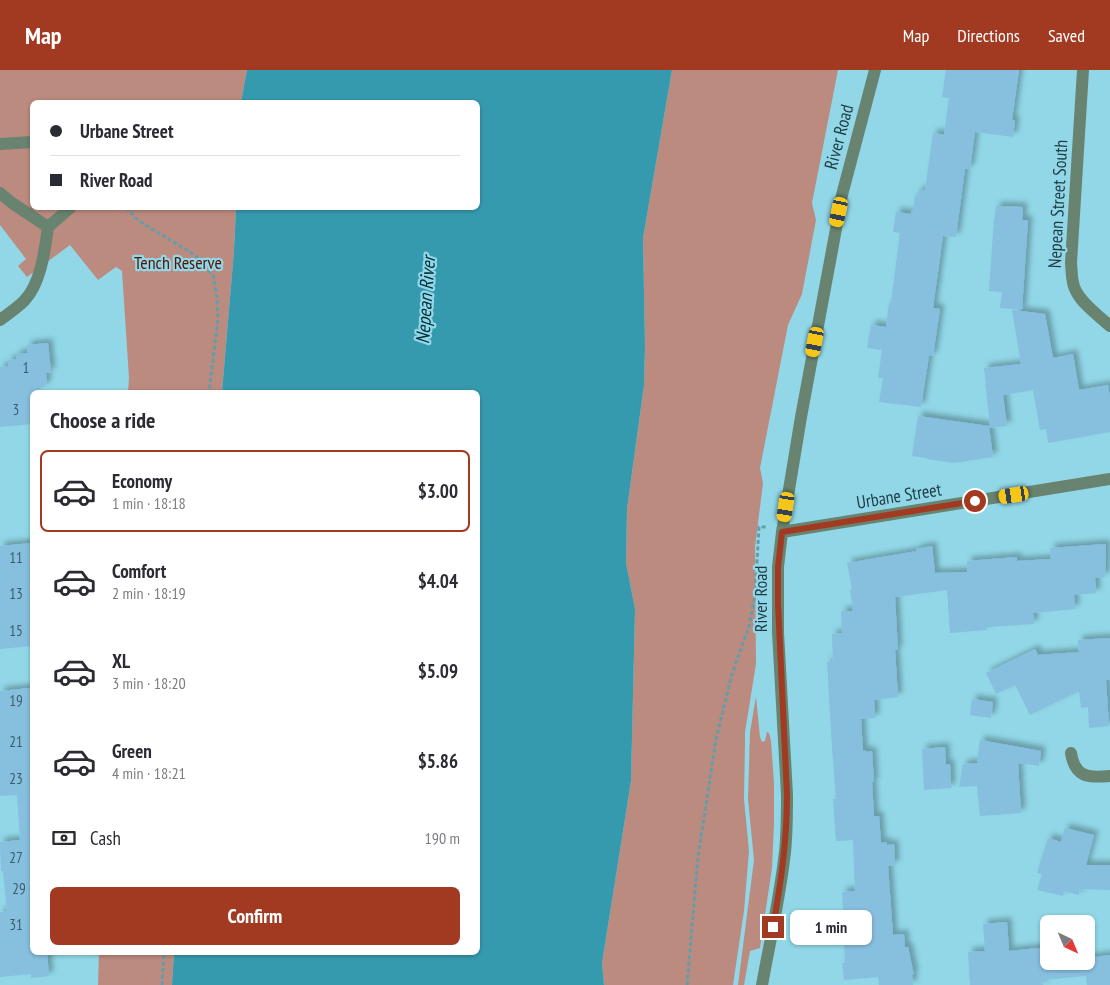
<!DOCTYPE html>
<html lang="en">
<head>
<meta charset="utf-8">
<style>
	:root { --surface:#fff; --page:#f7f7f7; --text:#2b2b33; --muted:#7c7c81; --line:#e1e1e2; --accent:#a23921 }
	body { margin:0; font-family:"PT Sans Narrow",sans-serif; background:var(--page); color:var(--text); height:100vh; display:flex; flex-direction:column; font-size:19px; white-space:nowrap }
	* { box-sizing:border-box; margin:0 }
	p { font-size:16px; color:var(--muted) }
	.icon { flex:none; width:28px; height:28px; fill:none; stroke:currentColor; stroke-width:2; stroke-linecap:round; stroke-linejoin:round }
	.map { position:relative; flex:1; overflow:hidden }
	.details { position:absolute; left:30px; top:320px; width:450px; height:565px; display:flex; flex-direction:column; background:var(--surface); border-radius:8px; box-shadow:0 1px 4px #0004 }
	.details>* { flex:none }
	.guide { position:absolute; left:30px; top:30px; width:450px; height:110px; border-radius:8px; box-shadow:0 1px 4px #0004; display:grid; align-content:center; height:110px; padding:0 20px; background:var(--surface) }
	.needle { width:32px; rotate:136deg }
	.fabs { position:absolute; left:1040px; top:845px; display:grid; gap:10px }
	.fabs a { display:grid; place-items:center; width:55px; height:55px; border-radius:8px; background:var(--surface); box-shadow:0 1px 4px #0004; font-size:25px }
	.end { position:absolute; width:22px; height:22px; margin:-11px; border:6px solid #a23921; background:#fff; box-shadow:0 0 0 2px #fff }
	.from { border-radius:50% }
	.bubble { position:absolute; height:35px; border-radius:8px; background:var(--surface); box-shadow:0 1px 4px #0004; font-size:16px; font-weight:800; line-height:35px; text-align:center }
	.car { position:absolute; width:15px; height:30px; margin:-15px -8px; border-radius:6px; box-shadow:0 0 4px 1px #0007; background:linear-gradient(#f5c518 24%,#345 0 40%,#f5c518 0 76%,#345 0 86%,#f5c518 0) }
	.guide b { display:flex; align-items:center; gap:18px; height:48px; font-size:19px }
	.guide b+b { border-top:1px solid var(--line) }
	.guide i { width:12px; height:12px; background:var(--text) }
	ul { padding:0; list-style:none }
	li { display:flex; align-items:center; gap:15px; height:82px; margin:0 10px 8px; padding:0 10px; border:2px solid transparent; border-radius:8px }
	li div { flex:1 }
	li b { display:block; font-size:19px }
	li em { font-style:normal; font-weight:800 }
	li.on { border-color:var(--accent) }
	li>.icon { width:45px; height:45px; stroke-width:1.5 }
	h2 { padding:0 20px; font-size:22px; line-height:60px }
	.pay { display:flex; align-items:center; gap:12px; height:55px; padding:0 20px; font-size:19px }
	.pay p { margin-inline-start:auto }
	.primary-button { display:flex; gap:10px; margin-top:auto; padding:10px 20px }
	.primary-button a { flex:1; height:58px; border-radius:8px; background:var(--accent); color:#fff; font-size:20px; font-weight:800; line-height:58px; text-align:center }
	header { display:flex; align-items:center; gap:30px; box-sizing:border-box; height:70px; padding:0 25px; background:var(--accent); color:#fff }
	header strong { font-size:24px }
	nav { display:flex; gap:28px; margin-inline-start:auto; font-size:18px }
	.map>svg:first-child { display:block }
	.green { fill:#bc8b7f }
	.water { fill:#369aae }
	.building { fill:#87bfdf; filter:url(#shadow) }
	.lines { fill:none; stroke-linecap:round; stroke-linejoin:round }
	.path { stroke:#669ca9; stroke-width:3; stroke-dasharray:4 2.5; stroke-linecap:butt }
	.minor { stroke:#68836f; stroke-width:12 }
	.route { stroke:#a23921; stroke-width:6 }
	.labels { text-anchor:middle; stroke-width:4.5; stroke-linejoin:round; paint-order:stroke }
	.number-label { font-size:15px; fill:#395d6a }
	.street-label { font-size:18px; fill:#1f3c43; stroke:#91d7e7 }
	.park-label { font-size:18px; fill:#541204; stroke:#91d7e7 }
	.water-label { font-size:19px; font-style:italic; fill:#002f38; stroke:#91d7e7 }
</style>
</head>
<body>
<header>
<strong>Map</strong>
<nav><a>Map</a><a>Directions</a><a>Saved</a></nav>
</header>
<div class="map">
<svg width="1110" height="915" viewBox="0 0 1110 915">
	<defs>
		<filter id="shadow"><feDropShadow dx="4.5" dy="-4.5" stdDeviation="2.5" flood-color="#0004"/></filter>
	</defs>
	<rect width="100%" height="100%" fill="#91d7e7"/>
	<path class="green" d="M0 0H247L241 32H32V138H236L234 181 222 322H128L129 308 122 201 116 197 98 210 70 175 27 207 18 196 26 189 0 155Z
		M672 0H838L812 133 816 150 802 224 788 255 760 398 763 413 755 477 756 594 745 662V672L744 729 749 781 744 841 733 915H604L602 893 631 711 635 539 626 493 627 439 644 315 645 276 643 168Z
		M756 627 760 667 762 672 765 671 767 662 769 663 771 671 774 713V754L772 798 760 878 750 881 744 915H738L754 790 748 729 750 662Z
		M99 883H174L172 915H98Z"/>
	<path class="water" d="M247 0H672L643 168 645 276 644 315 627 439 626 493 635 539 631 711 602 893 604 915H172L174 883 478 882V322H222L234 181 236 138H478V32H241Z"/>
	<path class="building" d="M946 0H1019L1012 50H1015L1013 67 975 62 970 99H965L956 167 943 166 933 238 940 239 933 286H929L921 337 879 332 883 308H878L882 280 867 278 871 255 886 257 889 233H891L900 163 893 162 896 142 911 144V140H913L915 125 918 126 919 120H925L933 63 944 65 949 28 942 27Z
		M996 136 1023 137 1022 150H1028L1022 240 1000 238 1002 222 989 221 994 148H995Z
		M1012 240 1045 244 1053 288 1073 284 1079 320 1108 315 1110 328V362L1048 373 1046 359 1040 360 1033 320 1003 325 1007 356 990 358 984 298 1021 294Z
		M48 273 51 302 46 303 47 314H45V317L36 318 37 322H32V354L0 357V297L8 296V290L16 289V284L27 283V275Z
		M918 346 989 356 993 387 954 393 927 389V388L912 386Z
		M32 473V576L0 579V476Z
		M1106 474 1105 507 1095 508 1096 523 1074 525 1075 539 1033 543 1034 554 986 557V560L950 563 947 520 895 527 898 580H895L898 627 874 630 875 648 861 649 863 681 866 680V682L872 681 874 712H872L874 746H879L881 773 887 772V775L894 774 895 795 888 796 893 865 904 864 905 877H908L914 905H912L913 915H879L878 907 844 910 842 893H845L844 868H845L842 822 855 821 853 770 836 771 833 729H836L832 678 827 592H833L832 564 842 563 841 541H853L850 520H852L847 493 917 481 916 479 932 476 935 503 967 502V491L1017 487V491L1051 489 1050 478Z
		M1110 568V610H1106L1109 656 1089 658 1088 637 1081 638 1079 621 1030 645 1015 615 996 624 986 603 1035 579 1038 585 1079 582 1078 570Z
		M30 618 32 642V882H47L49 906 31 908V904L0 907V842L7 841 3 801H1L0 772 20 770 17 725 0 726V621Z
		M972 629 993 632 991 648 970 645Z
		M980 670 1041 681 1039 696 1018 693 1021 743 980 746 977 716 959 717 963 694 977 693Z
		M945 677 946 695 950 694 951 718 924 720 922 679Z
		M1065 758 1094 765 1086 795H1110V820L1080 819 1079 825 1064 821 1063 826 1037 820 1042 804 1037 803 1048 768 1061 772Z
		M1007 852 1009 881 1049 877V891H1086V888L1110 885V915H1087L1086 906 1042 910 1043 915H970L968 882 985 881 983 854Z"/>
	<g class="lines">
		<path class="path" d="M126 138 139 151 195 185 213 205 217 228 218 249 209 322
			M162 915 164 882
			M687 915 698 787 716 669 732 604 749 556 755 526 759 457H768"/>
		<path class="minor" d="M1083 0 1071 193C1072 202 1071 213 1076 221 1083 235 1099 246 1110 256
			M0 74 32 72
			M0 123 12 133 48 157
			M0 250C8 244 17 238 24 231 41 214 45 179 48 157L70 138
			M782 462 1110 409
			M1071 683C1075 708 1089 708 1110 706
			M762 915C770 871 780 827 785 782 787 763 787 744 787 725L778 562V497L782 462 801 347 836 159 842 125 875 0"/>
	</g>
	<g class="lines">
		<path class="route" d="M773 857C781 812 787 771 787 725L778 533V497L782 462 975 431"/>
	</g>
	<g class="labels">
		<g class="number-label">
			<text x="26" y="303">1</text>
			<text x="16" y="345">3</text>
			<text x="16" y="493">11</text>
			<text x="16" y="529">13</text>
			<text x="16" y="566">15</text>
			<text x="16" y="636">19</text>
			<text x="16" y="677">21</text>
			<text x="16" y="714">23</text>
			<text x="16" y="793">27</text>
			<text x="19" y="824">29</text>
			<text x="16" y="860">31</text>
		</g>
		<g class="street-label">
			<text transform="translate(839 67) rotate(-75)" y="6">River Road</text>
			<text transform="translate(1058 134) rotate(-87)" y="6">Nepean Street South</text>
			<text transform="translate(899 426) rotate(-9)" y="6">Urbane Street</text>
			<text transform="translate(761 529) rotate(-90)" y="6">River Road</text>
		</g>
		<g class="park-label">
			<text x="178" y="199">Tench Reserve</text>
		</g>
		<g class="water-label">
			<text transform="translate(425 230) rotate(-86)" y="7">Nepean River</text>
		</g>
	</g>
</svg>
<div class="fabs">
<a><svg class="needle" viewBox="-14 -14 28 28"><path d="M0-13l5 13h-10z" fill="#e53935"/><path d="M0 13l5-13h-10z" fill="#7c7c81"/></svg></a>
</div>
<i class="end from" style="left:975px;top:431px"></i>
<i class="end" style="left:773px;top:857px"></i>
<div class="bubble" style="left:790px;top:840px;width:82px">1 min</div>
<i class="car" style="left:839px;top:142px;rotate:192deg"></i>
<i class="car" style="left:815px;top:272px;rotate:191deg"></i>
<i class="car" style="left:1014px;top:425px;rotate:261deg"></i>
<i class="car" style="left:786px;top:437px;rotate:189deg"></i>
<div class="guide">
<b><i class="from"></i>Urbane Street</b>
<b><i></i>River Road</b>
</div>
<section class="details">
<h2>Choose a ride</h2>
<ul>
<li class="on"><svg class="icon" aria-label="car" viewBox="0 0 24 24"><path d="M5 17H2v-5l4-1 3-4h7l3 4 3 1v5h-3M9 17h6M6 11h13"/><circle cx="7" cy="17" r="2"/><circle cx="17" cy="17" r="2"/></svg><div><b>Economy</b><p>1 min · 18:18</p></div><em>$3.00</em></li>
<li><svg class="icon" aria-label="car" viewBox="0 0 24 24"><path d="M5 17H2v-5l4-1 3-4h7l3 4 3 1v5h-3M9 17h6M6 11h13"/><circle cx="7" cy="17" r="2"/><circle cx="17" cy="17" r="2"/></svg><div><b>Comfort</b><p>2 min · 18:19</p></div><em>$4.04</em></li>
<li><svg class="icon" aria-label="car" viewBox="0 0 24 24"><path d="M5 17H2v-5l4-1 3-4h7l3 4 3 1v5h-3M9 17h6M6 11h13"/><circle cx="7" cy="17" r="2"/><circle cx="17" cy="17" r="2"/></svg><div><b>XL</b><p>3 min · 18:20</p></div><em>$5.09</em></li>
<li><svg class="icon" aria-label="car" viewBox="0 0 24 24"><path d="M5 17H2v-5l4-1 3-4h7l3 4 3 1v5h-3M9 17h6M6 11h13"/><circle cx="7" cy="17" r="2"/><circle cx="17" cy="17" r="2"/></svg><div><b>Green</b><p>4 min · 18:21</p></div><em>$5.86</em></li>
</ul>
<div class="pay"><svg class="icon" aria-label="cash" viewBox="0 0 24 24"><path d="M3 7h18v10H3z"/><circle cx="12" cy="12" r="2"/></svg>Cash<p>190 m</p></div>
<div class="primary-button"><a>Confirm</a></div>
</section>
</div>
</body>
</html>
